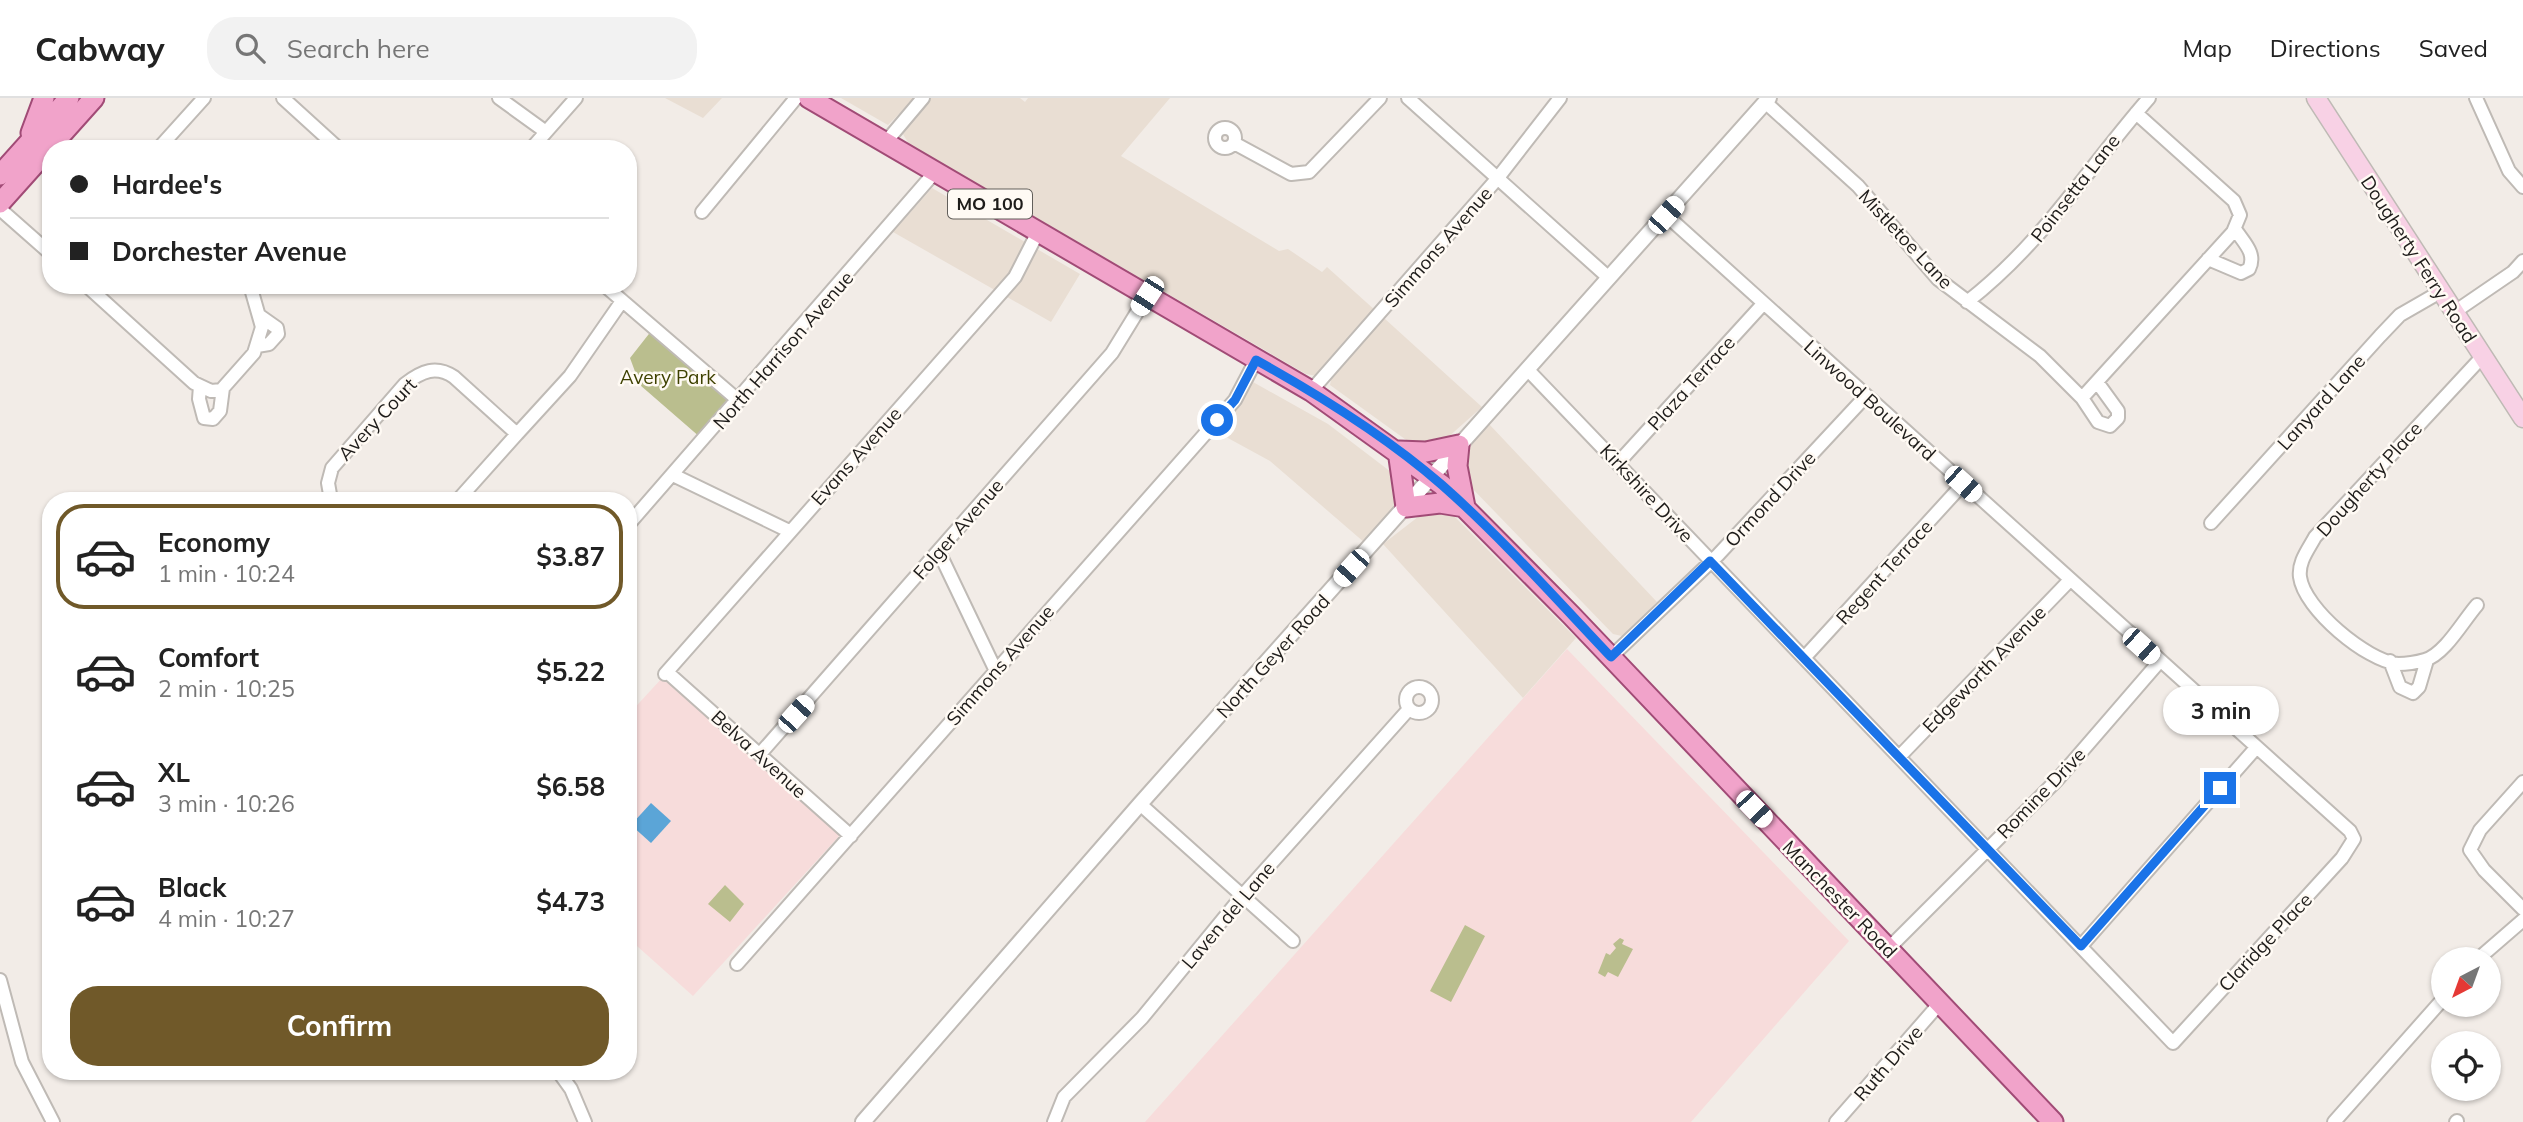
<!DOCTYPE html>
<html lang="en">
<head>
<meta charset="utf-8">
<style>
	:root { --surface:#fff; --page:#f2f2f2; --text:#222; --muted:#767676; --line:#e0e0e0; --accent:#705929 }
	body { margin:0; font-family:Mulish,sans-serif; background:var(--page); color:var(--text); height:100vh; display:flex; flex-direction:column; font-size:26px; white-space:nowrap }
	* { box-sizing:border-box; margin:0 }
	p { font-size:23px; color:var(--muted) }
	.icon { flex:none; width:38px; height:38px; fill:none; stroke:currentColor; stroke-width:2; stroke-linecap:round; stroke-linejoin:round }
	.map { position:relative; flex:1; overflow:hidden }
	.drawer { position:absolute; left:42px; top:394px; width:595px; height:588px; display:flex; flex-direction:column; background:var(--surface); border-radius:28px; box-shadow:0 2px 5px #0004 }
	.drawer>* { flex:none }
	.top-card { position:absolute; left:42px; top:42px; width:595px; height:154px; border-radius:28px; box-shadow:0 2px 5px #0004; display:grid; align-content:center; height:154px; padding:0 28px; background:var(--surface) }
	.needle { width:46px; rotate:221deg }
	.fabs { position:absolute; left:2431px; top:849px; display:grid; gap:14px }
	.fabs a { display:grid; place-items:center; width:70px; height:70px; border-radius:50%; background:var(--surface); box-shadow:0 2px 5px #0004; font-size:35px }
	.end { position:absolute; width:32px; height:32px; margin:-16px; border:9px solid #1a73e8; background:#fff; box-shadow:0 0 0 4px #fff }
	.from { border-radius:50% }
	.bubble { position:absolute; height:49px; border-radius:24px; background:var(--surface); box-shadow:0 2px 5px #0004; font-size:23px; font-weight:700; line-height:49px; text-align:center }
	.car { position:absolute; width:21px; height:42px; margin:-21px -10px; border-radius:9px; box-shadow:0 0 5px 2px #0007; background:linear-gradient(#fff 24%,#345 0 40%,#fff 0 76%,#345 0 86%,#fff 0) }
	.top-card b { display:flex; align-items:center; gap:24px; height:66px; font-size:26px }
	.top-card b+b { border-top:2px solid var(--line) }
	.top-card i { width:18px; height:18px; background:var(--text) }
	ul { padding:12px 0 0; list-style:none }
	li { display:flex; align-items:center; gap:21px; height:105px; margin:0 14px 10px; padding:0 14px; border:4px solid transparent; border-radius:28px }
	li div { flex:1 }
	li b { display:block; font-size:26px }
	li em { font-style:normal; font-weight:700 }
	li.selected { border-color:var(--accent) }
	li>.icon { width:63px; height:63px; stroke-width:1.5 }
	.button { display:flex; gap:14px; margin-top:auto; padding:14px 28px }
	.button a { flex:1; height:80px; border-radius:28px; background:var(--accent); color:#fff; font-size:28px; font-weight:700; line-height:80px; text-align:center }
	header { display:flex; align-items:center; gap:42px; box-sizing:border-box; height:98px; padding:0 35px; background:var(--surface); border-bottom:2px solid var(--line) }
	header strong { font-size:33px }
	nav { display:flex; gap:38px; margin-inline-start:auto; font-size:24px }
	.search { width:490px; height:63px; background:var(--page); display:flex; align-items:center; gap:18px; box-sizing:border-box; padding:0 24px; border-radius:28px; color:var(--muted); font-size:26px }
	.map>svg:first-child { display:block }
	.built { fill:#e9ded3 }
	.education { fill:#f7dcdb }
	.green { fill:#babe8e }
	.water { fill:#5ba5d7 }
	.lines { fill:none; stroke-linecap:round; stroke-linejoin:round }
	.minor-casing { stroke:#bfbab5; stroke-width:16 }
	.tertiary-casing { stroke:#bfbab5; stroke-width:18 }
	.secondary-casing { stroke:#bfbab5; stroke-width:21 }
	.primary-casing { stroke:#a14b76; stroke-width:23 }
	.minor { stroke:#fff; stroke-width:12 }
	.tertiary { stroke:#fff; stroke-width:14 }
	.secondary { stroke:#f8d1e5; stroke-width:18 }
	.primary { stroke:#f1a3ca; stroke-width:19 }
	.route { stroke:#1a73e8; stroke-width:9 }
	.labels { text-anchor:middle; stroke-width:5; stroke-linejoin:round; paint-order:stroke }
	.shield { fill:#fffaf4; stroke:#625f5b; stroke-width:2 }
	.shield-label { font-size:18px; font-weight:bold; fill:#1e1c1a }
	.street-label { font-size:19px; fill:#1e1c1a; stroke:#fffaf4 }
	.park-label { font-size:19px; fill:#3e4100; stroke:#fffaf4 }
</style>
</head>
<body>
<header>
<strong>Cabway</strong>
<div class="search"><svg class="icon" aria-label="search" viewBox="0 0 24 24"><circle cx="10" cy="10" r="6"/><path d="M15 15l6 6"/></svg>Search here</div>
<nav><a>Map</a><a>Directions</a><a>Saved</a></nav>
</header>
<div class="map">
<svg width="2523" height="1024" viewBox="0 0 2523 1024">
	<rect width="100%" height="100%" fill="#f2ece7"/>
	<path class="built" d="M665 0H722L703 20Z
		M841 0H915L888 27Z
		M931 0H1020L1025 4 1028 0H1170L1121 58 1279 153 1288 151 1322 174 1327 169 1376 213 1317 278 1306 276 909 46 901 33Z
		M932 90 1080 176 1051 224 893 134Z
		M1384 220 1482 309 1446 341 1418 348 1409 344 1330 287 1332 277Z
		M1253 284 1328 326 1391 374 1395 381 1397 399 1392 412 1365 445 1270 363 1215 333Z
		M1489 326 1657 504 1622 538 1613 536 1468 386 1462 357Z
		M1427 412 1450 414 1576 540 1523 600 1383 446Z"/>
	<path class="education" d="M1567 551 1849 843 1691 1024H1145Z
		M663 579 842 735 693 898 628 840V617Z"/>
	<path class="green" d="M652 232 734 303 701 340 640 287 630 260Z
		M725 787 744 806 730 824 708 806Z
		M1465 827 1485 838 1451 904 1430 893Z
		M1620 840 1624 842 1622 846 1633 851 1618 879 1608 874 1605 879 1598 875 1606 855 1610 857 1616 850 1613 846Z"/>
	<path class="water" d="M651 705 671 723 651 745 631 727Z"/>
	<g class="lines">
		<g class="minor-casing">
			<path id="minor" d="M283 0 339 51
				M499 0 546 34
				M1408 0 1609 180
				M2476 0 2509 73 2523 89
				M1765 4 1858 88 1938 181 2040 258 2082 300 2098 324 2110 328 2118 320V313L2097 284
				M1215 40a10 10 0 1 1 20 0a10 10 0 1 1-20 0Z
				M885 45 923 0
				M1234 45 1291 76 1309 74 1380 0
				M158 51 204 0
				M531 51 576 0
				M0 111 51 156
				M702 114 796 0
				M2208 161 2241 175 2249 171C2257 155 2243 144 2235 131
				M86 187 194 285 211 293 222 292
				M604 187 739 303
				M1967 204C2044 144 2086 72 2149 0
				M2453 215 2513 174 2523 163
				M257 248 269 246 278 236 277 230 260 218
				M1527 271 2173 945 2342 760 2354 741 2350 733 1666 117
				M200 288 199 301 204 320 213 321 220 313 223 290 254 255 262 229 250 187
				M1311 293 1497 81 1560 0
				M2082 300 2233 134 2240 117 2234 103 2136 15
				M517 336 570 278 622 203
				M1618 365 1763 206
				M673 377 789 433
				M331 402 328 385 332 370 405 286C422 273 436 267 454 279L517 336 458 402
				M2211 425 2380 238 2400 217 2440 194
				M628 427 935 74
				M939 454 995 571
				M2477 507C2463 523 2445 556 2425 562 2418 564 2405 566 2398 566 2367 563 2304 511 2300 479 2298 464 2308 452 2315 439L2482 259
				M1611 559 1718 457 1866 298
				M1804 560 1963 386
				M2390 563 2400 589 2413 595 2419 589 2427 562
				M667 574 851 738
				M665 576 1015 179 1038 134
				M1406 602a13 13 0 1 1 26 0a13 13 0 1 1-26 0Z
				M760 656 1112 255 1147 198
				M1899 659 2069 483
				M2523 684 2480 732 2470 752 2484 772 2523 811
				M1140 706 1293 843
				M2081 848 2255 651
				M1888 851 2057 682 2159 564
				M2478 861 2523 822
				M737 866 1235 302 1256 262
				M0 882 22 964 53 1024
				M558 973 571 991 585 1024
				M1054 1024 1064 999 1142 920 1242 798 1409 611
				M1836 1024 1940 905
				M2334 1024 2443 901
				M2456 1024 2457 1023"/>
		</g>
		<g class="tertiary-casing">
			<path id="tertiary" d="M863 1024 1140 706 1769 0"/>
		</g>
		<g class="secondary-casing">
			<path id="secondary" d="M2316 0 2523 320"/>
		</g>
		<g class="primary-casing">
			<path id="primary" d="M809 0 1311 293 1442 387 1571 517 2053 1024
				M31 35 44 0
				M0 77 69 0
				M0 105 94 0
				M1398 353 1426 354 1459 347 1457 368 1465 409
				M1398 353 1406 409 1440 405 1465 409"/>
		</g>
		<use href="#minor" class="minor"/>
		<use href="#tertiary" class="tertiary"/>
		<use href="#secondary" class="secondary"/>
		<use href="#primary" class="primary"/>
	</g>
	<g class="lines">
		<path class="route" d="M1217 322 1235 302 1256 262C1321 298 1386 338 1442 387 1502 440 1556 501 1611 559L1710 463 2081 848 2220 690"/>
	</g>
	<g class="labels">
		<rect class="shield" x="948" y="91.5" width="84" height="29" rx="5"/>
		<g class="shield-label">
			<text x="990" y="112">MO 100</text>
		</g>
		<g class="street-label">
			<text transform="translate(2075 90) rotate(-52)" y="7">Poinsetta Lane</text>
			<text transform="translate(1906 141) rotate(47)" y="7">Mistletoe Lane</text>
			<text transform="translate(1438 149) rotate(-49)" y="7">Simmons Avenue</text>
			<text transform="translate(2419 161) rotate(57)" y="7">Dougherty Ferry Road</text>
			<text transform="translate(783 252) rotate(-49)" y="7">North Harrison Avenue</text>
			<text transform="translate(1691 285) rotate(-48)" y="7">Plaza Terrace</text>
			<text transform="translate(1870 302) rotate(42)" y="7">Linwood Boulevard</text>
			<text transform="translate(2321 304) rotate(-48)" y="7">Lanyard Lane</text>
			<text transform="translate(377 321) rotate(-47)" y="7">Avery Court</text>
			<text transform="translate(856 358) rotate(-48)" y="7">Evans Avenue</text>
			<text transform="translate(2369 381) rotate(-48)" y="7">Dougherty Place</text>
			<text transform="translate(1647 395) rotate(47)" y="7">Kirkshire Drive</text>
			<text transform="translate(1770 401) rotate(-47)" y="7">Ormond Drive</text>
			<text transform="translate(958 431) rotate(-49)" y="7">Folger Avenue</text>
			<text transform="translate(1884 474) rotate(-48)" y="7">Regent Terrace</text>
			<text transform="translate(1273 558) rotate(-48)" y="7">North Geyer Road</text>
			<text transform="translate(1000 567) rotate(-49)" y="7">Simmons Avenue</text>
			<text transform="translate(1984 571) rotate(-46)" y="7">Edgeworth Avenue</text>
			<text transform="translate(759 656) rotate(42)" y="7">Belva Avenue</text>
			<text transform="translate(2041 695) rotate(-46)" y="7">Romine Drive</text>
			<text transform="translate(1840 801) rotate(46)" y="7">Manchester Road</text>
			<text transform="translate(1228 817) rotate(-50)" y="7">Laven del Lane</text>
			<text transform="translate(2265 844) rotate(-47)" y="7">Claridge Place</text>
			<text transform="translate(1888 965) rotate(-49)" y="7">Ruth Drive</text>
		</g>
		<g class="park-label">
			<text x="668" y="286">Avery Park</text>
		</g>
	</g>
</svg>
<div class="fabs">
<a><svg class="needle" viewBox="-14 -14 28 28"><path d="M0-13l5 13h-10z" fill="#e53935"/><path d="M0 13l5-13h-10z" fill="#767676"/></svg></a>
<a><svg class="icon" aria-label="locate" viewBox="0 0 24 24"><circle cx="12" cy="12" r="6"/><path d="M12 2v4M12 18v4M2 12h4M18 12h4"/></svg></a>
</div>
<i class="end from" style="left:1217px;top:322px"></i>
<i class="end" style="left:2220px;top:690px"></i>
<div class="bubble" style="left:2163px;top:588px;width:116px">3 min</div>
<i class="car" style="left:1666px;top:117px;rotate:42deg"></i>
<i class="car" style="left:1147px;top:198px;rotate:213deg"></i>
<i class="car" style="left:1963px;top:386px;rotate:132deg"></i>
<i class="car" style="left:1351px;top:470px;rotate:222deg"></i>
<i class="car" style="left:2141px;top:548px;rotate:132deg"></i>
<i class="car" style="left:796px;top:616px;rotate:42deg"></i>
<i class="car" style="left:1754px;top:711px;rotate:136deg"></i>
<div class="top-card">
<b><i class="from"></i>Hardee's</b>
<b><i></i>Dorchester Avenue</b>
</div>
<section class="drawer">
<ul>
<li class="selected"><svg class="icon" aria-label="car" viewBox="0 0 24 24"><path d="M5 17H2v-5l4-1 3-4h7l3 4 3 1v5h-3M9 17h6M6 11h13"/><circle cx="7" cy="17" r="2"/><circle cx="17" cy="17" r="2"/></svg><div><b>Economy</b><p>1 min · 10:24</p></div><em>$3.87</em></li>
<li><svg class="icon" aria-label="car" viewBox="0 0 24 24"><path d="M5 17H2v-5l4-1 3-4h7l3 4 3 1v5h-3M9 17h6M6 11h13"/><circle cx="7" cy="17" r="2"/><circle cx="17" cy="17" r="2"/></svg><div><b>Comfort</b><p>2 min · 10:25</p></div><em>$5.22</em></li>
<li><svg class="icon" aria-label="car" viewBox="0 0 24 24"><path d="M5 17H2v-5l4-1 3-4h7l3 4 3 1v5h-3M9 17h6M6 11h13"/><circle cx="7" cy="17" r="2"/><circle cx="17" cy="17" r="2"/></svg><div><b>XL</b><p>3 min · 10:26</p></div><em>$6.58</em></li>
<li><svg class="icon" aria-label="car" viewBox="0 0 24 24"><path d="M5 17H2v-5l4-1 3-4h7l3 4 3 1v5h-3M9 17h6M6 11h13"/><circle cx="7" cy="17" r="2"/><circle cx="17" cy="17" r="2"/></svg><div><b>Black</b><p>4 min · 10:27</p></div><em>$4.73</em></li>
</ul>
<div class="button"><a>Confirm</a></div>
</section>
</div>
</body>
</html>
